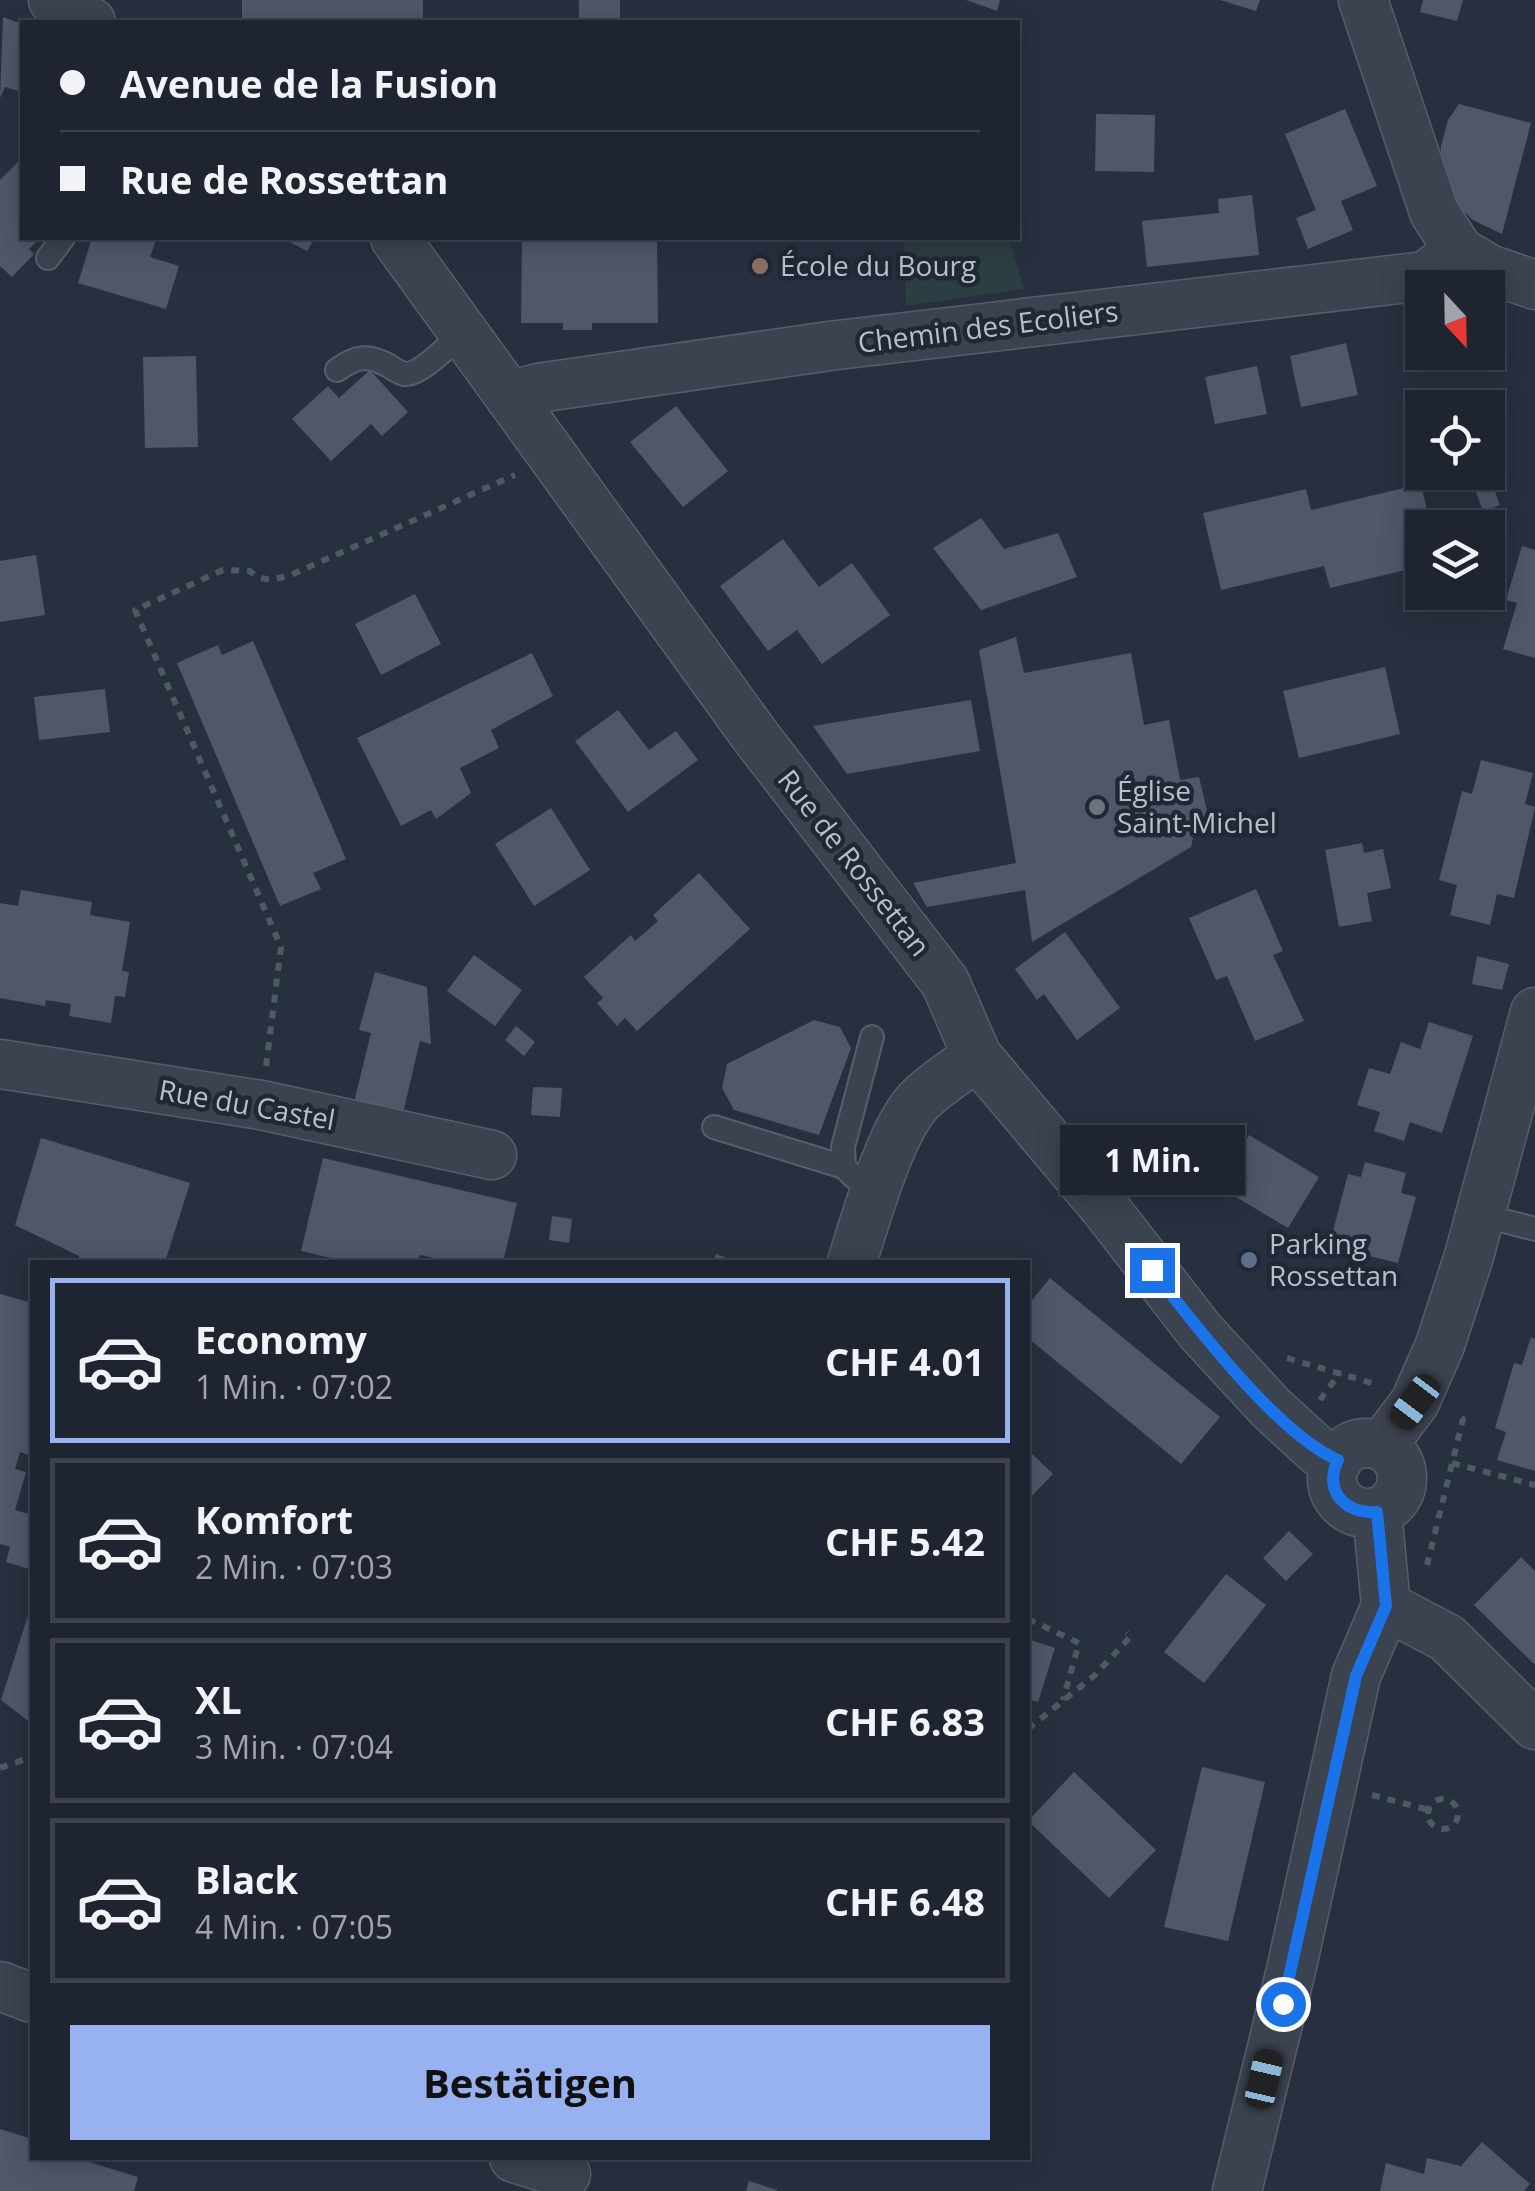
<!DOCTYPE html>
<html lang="de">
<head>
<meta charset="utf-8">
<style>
	:root { --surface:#1e2430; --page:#2b303c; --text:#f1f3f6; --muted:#a1a4ab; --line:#3c414c; --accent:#98b2f1 }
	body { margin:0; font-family:"Open Sans",sans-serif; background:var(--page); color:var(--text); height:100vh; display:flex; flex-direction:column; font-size:38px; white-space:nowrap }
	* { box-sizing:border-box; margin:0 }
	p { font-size:32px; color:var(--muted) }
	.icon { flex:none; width:55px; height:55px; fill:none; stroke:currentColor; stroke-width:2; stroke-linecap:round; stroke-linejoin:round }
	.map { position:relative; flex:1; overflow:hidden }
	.panel { position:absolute; left:30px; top:1260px; width:1000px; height:900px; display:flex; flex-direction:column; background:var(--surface); border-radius:0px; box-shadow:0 5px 25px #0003,0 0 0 2px var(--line) }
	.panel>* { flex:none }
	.top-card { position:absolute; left:20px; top:20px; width:1000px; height:220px; border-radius:0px; box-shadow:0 5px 25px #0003,0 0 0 2px var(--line); display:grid; align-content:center; height:220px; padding:0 40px; background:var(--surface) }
	.needle { width:65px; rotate:158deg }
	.fabs { position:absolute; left:1405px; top:270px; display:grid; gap:20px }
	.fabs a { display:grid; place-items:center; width:100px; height:100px; border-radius:0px; background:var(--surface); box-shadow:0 5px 25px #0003,0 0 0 2px var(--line); font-size:50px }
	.end { position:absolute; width:45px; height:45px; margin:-22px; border:12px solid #1a73e8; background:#fff; box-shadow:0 0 0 5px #fff }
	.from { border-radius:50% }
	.bubble { position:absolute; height:70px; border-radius:0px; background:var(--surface); box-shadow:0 5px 25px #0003,0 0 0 2px var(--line); font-size:32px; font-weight:700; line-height:70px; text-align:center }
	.car { position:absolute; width:30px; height:60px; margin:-30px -15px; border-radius:12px; box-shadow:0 0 8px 2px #0007; background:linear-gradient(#222 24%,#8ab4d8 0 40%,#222 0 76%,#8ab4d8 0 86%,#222 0) }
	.top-card b { display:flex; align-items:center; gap:35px; height:95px; font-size:38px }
	.top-card b+b { border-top:2px solid var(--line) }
	.top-card i { width:25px; height:25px; background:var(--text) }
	ul { padding:18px 0 0; list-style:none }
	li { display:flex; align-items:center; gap:30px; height:165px; margin:0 20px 15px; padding:0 20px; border:5px solid var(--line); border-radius:0px }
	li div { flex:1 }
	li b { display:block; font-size:38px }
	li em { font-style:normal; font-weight:700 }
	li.selected { border-color:var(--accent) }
	li>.icon { width:90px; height:90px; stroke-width:1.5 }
	.primary-button { display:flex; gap:20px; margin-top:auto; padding:20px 40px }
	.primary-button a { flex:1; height:115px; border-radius:0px; background:var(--accent); color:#111; font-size:40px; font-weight:700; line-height:115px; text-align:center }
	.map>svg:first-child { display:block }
	.green { fill:#2b3e42 }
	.building { fill:#4f5769 }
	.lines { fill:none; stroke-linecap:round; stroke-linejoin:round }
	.service-casing { stroke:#575e6a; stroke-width:26 }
	.minor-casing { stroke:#575e6a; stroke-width:51 }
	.path { stroke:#4b5b60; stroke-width:6; stroke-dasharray:8 8; stroke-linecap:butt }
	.service { stroke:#3c4350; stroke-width:22 }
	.minor { stroke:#3c4350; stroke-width:48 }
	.route { stroke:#1a73e8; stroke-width:12 }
	.education-dot { fill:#8d6e63; stroke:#212835; stroke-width:4 }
	.worship-dot { fill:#6b7280; stroke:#212835; stroke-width:4 }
	.service-dot { fill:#5c6f8a; stroke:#212835; stroke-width:4 }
	.labels { text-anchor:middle; stroke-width:9; stroke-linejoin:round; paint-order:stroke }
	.poi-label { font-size:28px; fill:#b9beca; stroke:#212835; text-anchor:start }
	.street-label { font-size:28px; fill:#b9beca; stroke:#212835 }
</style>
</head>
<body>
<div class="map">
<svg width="1535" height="2191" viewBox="0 0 1535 2191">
	<rect width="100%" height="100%" fill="#283040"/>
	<path class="green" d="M904 238H1009L1024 289 906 306Z"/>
	<path class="building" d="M242 0H423V22H242Z
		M579 0H620V22H579Z
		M966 0H1000L997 11Z
		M1220 0H1260L1256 11Z
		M1423 0H1463L1457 21 1420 12Z
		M3 17 22 24V92L5 87 0 98Z
		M1459 104 1531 123 1502 234 1473 220 1458 206 1447 187 1440 165 1441 146 1448 120Z
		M1345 109 1377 186 1341 201 1353 230 1308 249 1296 218 1316 210 1285 134Z
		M1096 114 1155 115 1154 172 1095 171Z
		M22 158V238H40L29 249 34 254 12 277 0 266V180Z
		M1252 195 1259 255 1147 267 1142 221 1219 213 1218 199Z
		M92 238H157L150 257 179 266 166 309 78 283Z
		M282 238H315L307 251Z
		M522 238H657L658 323H592V330H563V323H521Z
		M1346 343 1358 395 1301 407 1290 356Z
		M196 356 198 447 145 448 143 357Z
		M1257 366 1267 414 1215 424 1205 377Z
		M370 370 408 412 382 436 371 424 331 461 292 419 328 386 339 398Z
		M676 406 728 471 683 507 630 442Z
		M1491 481 1500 505 1483 511 1474 487Z
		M1421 484 1431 528H1422V566L1330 588 1324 566 1221 590 1203 513 1306 489 1311 510Z
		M981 518 1004 549 1058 533 1077 577 981 610 933 548Z
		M783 539 819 587 852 563 890 615 822 664 797 630 768 651 720 586Z
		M1522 546 1535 550V658L1503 649 1517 603 1506 600Z
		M36 555 45 615 0 622V561Z
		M415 594 441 644 381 675 355 624Z
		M1016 637 1024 673 1131 653 1144 725 1169 720 1180 780 1199 777 1211 827 1194 833 1191 847 1032 942 1025 890 927 907 913 883 1016 863 979 650Z
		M253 641 346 859 313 873 321 889 280 906 177 663 218 645 222 655Z
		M532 653 553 696 491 730 499 748 460 768 471 793 436 819 431 810 401 826 357 738Z
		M1385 667 1400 734 1299 758 1283 691Z
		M105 689 110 732 39 740 34 697Z
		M971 700 980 751 847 774 813 726Z
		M618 710 649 750 676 731 698 760 628 812 575 741Z
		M1481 760 1533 773 1525 804 1535 807 1514 898 1497 894 1490 925 1450 915 1457 885 1439 880 1462 791 1472 794Z
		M551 808 590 870 534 906 495 844Z
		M1362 843 1364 853 1383 849 1391 888 1367 893 1372 921 1339 927 1325 850Z
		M699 873 750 929 637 1031 625 1018 617 1026 597 1003 603 998 584 977 631 935 635 941 658 921 653 915Z
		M1256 889 1283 951 1273 955 1304 1021 1255 1041 1227 976 1216 980 1189 918Z
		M21 890 92 902 90 915 130 922 122 971 129 972 125 997 115 996 111 1023 69 1016 71 1004 46 1000 45 1006 0 998V903L18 906Z
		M1065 932 1120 1008 1077 1040 1044 994 1037 1000 1015 969Z
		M474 955 522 990 495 1026 447 991Z
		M1477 956 1509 964 1502 990 1472 984Z
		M375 972 427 987 431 1044 420 1041 402 1117 354 1102 371 1033 359 1030Z
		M814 1020 840 1027 851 1048 819 1135 734 1110 722 1088 727 1064Z
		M1429 1022 1473 1036 1442 1133 1410 1122 1404 1141 1374 1131 1380 1112 1357 1105 1369 1068 1390 1074 1401 1042 1420 1049Z
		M516 1026 535 1042 524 1056 505 1040Z
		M533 1087 562 1088 560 1117 531 1115Z
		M1249 1135 1319 1177 1288 1228 1236 1197 1248 1176 1230 1166Z
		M41 1138 190 1183 165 1262H77L79 1256 15 1225Z
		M323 1158 517 1203 503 1262H453L420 1255 418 1262H348L301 1251Z
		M1365 1162 1406 1173 1401 1193 1416 1197 1398 1263 1329 1246 1348 1174 1361 1177Z
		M552 1216 572 1219 569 1243 549 1240Z
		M716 1254 739 1262H713Z
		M1050 1278 1220 1417 1181 1464 1028 1338V1305Z
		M0 1294 32 1303V1456L20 1452 15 1469 26 1472 15 1510 32 1515V1570L6 1562 10 1547 0 1544Z
		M1531 1337 1535 1339V1471L1497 1460 1506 1432 1495 1428 1514 1363 1522 1365Z
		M1028 1450 1053 1474 1028 1500Z
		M1289 1531 1313 1554 1286 1581 1263 1558Z
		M1521 1557 1535 1571V1665L1474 1605Z
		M1226 1574 1266 1605 1204 1683 1164 1652Z
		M32 1603V1724L1 1700Z
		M1028 1639 1055 1648 1038 1702 1028 1699Z
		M1202 1767 1265 1782 1228 1941 1164 1927Z
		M1074 1772 1156 1850 1109 1898 1028 1821Z
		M0 2129 32 2139V2158H90L89 2162 138 2177 134 2191H0Z
		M1482 2142 1530 2184 1524 2191H1380L1386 2163 1424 2174 1427 2158 1461 2166Z
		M749 2181 777 2190V2191H746Z"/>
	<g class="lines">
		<g class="service-casing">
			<path id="service" d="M48 258 63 238
				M337 370C356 356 369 354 389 366 392 368 401 373 404 374 420 376 452 342 464 332
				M872 1037 843 1147 844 1167 854 1177 878 1186
				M714 1127 844 1167
				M1480 1215 1535 1229"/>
		</g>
		<g class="minor-casing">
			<path id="minor" d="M53 0 91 22
				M1363 0 1434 212 1459 251 1489 269 1535 285
				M395 238 756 737 945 982 977 1056 1105 1208 1200 1331 1271 1408 1319 1452 1338 1460
				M512 395 538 388 829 346 1425 276 1459 251
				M0 1064 261 1105 492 1155
				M852 1262C865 1221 889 1136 916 1104 932 1086 958 1071 977 1056
				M1332 1478a35 35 0 1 1 70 0a35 35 0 1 1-70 0Z
				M1382 1446 1415 1402 1440 1345 1469 1256 1535 1012
				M1386 1606 1447 1638 1535 1725
				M0 1986 32 1998
				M514 2158 566 2174
				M1237 2191 1292 1966 1356 1676 1386 1606 1377 1512"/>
		</g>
		<path class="path" d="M266 1066 281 947 135 610 223 570 250 571C264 584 276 579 293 574L515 475
			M1287 1358 1375 1384
			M1320 1400 1340 1373
			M1452 1463 1535 1485
			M1427 1565 1463 1419 1456 1416
			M1028 1619 1079 1643 1063 1700
			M1028 1729 1095 1675 1131 1636 1127 1632
			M0 1768 32 1757
			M1372 1795 1429 1810
			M1428 1814a15 15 0 1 1 30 0a15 15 0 1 1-30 0Z"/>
		<use href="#service" class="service"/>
		<use href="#minor" class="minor"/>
	</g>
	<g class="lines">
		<path class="route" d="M1152 1270C1193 1322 1278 1435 1338 1460 1323 1491 1345 1514 1377 1512L1386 1606 1356 1676 1283 2004"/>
	</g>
	<circle class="education-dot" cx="760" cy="266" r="10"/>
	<circle class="worship-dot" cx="1097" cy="807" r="10"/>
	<circle class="service-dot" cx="1249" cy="1260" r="10"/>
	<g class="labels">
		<g class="poi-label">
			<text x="780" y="276">École du Bourg</text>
			<text x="1117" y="801">Église<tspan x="1117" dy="32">Saint-Michel</tspan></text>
			<text x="1269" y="1254">Parking<tspan x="1269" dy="32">Rossettan</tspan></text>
		</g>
		<g class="street-label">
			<text transform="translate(988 327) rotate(-7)" y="10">Chemin des Ecoliers</text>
			<text transform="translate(854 863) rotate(52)" y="10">Rue de Rossettan</text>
			<text transform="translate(247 1105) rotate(10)" y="10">Rue du Castel</text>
		</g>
	</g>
</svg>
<div class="fabs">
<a><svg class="needle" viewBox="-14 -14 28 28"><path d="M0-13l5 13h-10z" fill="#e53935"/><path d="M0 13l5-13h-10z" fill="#a1a4ab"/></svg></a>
<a><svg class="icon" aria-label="locate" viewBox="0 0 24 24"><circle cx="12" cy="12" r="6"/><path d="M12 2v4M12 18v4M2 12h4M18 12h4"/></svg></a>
<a><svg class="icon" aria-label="layers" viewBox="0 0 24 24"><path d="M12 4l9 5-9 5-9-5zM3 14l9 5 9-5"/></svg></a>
</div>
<i class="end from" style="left:1283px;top:2004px"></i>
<i class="end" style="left:1152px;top:1270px"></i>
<div class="bubble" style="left:1060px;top:1125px;width:185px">1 Min.</div>
<i class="car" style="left:1415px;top:1402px;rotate:217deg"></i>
<i class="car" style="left:1264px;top:2079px;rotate:13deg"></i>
<div class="top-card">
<b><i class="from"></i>Avenue de la Fusion</b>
<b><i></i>Rue de Rossettan</b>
</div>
<section class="panel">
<ul>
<li class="selected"><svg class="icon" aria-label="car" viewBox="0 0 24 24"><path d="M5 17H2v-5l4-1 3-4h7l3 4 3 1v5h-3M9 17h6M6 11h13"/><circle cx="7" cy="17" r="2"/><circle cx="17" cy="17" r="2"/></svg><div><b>Economy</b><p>1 Min. · 07:02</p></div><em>CHF 4.01</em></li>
<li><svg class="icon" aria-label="car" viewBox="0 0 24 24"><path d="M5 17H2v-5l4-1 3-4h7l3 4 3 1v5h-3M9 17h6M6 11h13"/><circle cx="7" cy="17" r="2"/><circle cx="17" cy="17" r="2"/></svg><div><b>Komfort</b><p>2 Min. · 07:03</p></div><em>CHF 5.42</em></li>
<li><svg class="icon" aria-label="car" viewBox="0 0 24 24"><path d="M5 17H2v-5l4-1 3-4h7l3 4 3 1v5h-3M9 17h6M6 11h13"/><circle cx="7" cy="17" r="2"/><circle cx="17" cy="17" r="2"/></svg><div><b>XL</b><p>3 Min. · 07:04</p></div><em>CHF 6.83</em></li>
<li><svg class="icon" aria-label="car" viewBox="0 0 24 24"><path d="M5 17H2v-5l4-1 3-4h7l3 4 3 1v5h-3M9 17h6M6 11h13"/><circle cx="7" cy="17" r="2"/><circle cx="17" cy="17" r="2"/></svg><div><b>Black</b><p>4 Min. · 07:05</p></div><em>CHF 6.48</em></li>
</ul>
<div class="primary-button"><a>Bestätigen</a></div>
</section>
</div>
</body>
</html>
